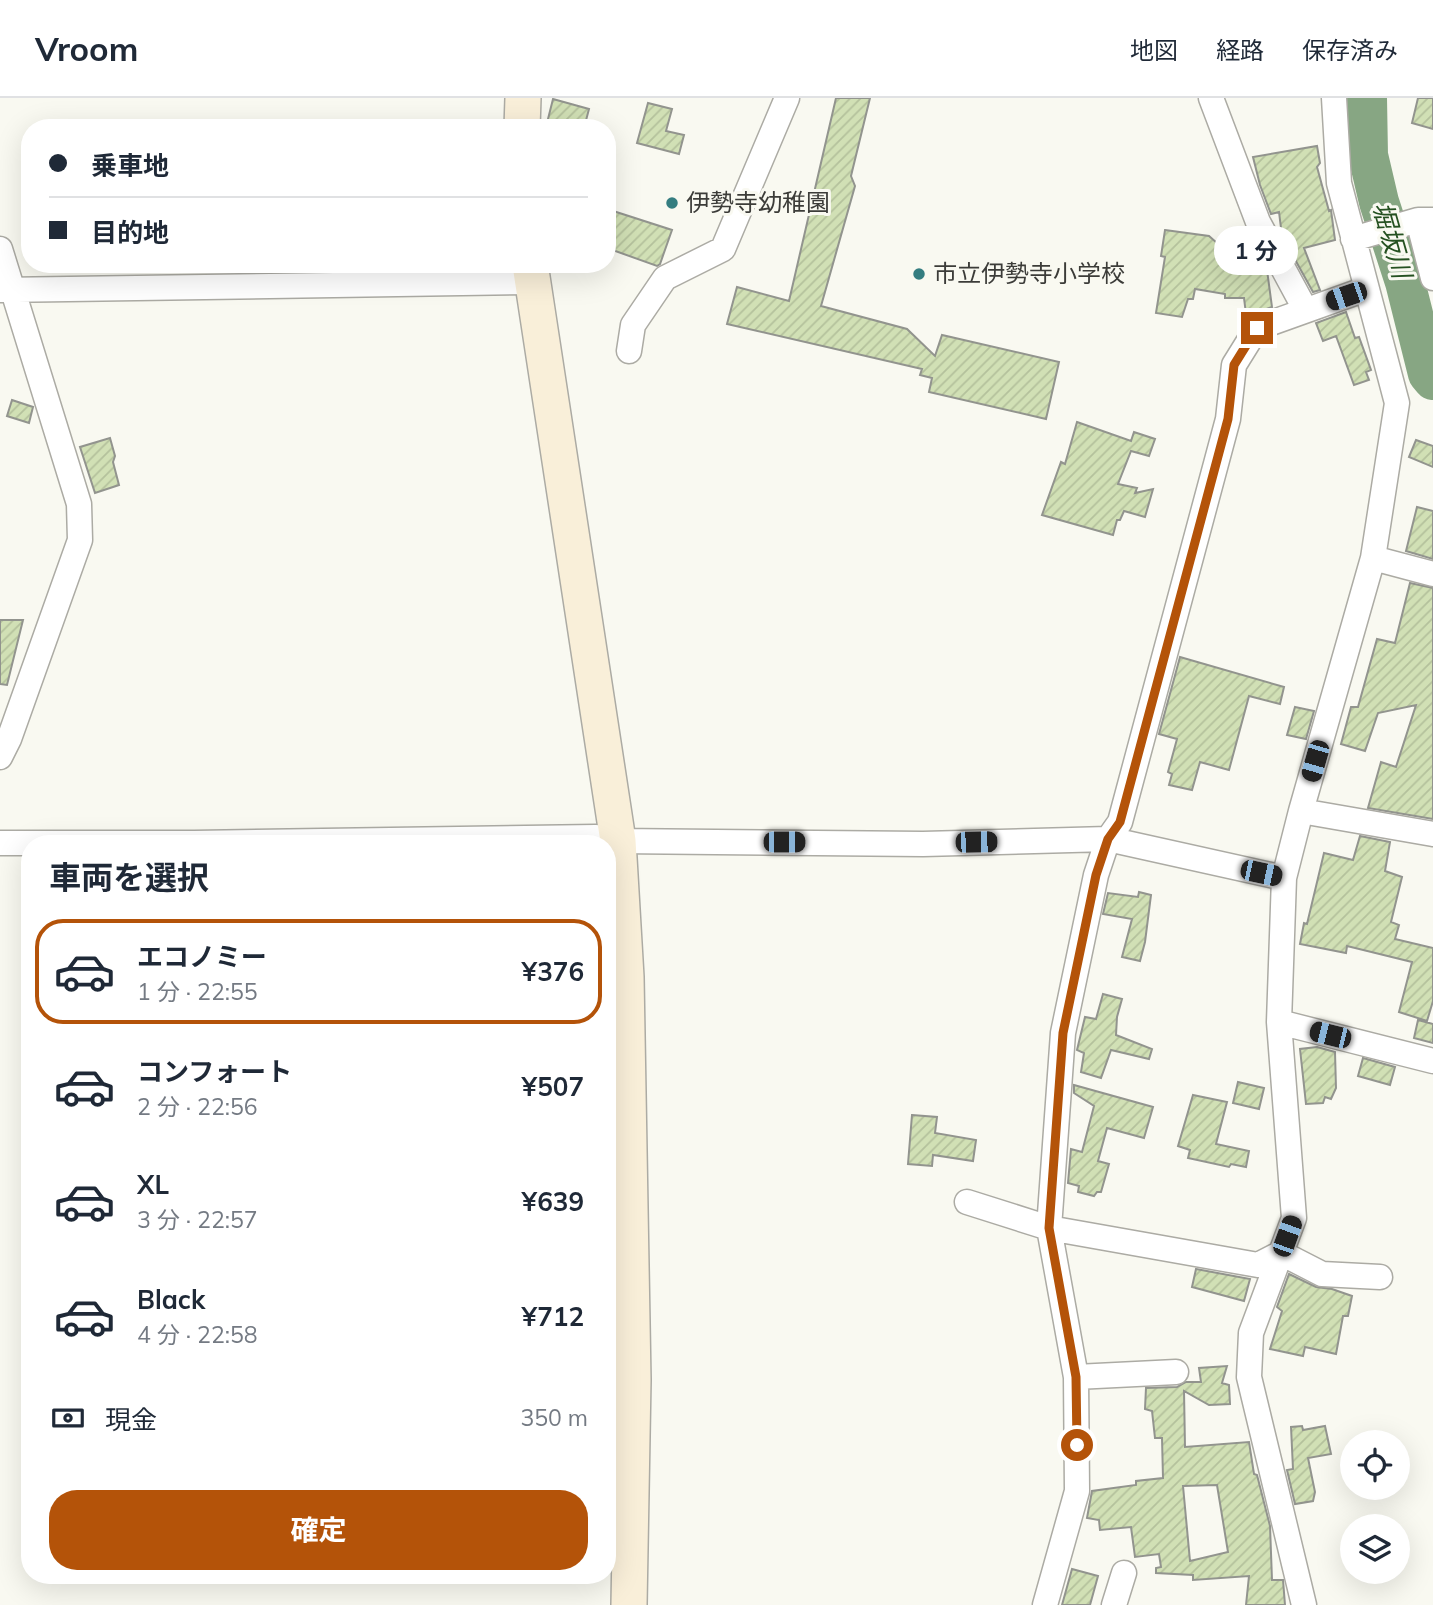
<!DOCTYPE html>
<html lang="ja">
<head>
<meta charset="utf-8">
<style>
	:root { --surface:#fff; --page:#f2f2f3; --text:#1f2937; --muted:#747a83; --line:#e0e1e3; --accent:#b45309 }
	body { margin:0; font-family:Mulish,"Noto Sans JP",sans-serif; background:var(--page); color:var(--text); height:100vh; display:flex; flex-direction:column; font-size:26px; white-space:nowrap }
	* { box-sizing:border-box; margin:0 }
	p { font-size:23px; color:var(--muted) }
	.icon { flex:none; width:38px; height:38px; fill:none; stroke:currentColor; stroke-width:2; stroke-linecap:round; stroke-linejoin:round }
	.map { position:relative; flex:1; overflow:hidden }
	.details { position:absolute; left:21px; top:737px; width:595px; height:749px; display:flex; flex-direction:column; background:var(--surface); border-radius:28px; box-shadow:0 7px 28px #0002 }
	.details>* { flex:none }
	.guide { position:absolute; left:21px; top:21px; width:595px; height:154px; border-radius:28px; box-shadow:0 7px 28px #0002; display:grid; align-content:center; height:154px; padding:0 28px; background:var(--surface) }
	.fabs { position:absolute; left:1340px; top:1332px; display:grid; gap:14px }
	.fabs a { display:grid; place-items:center; width:70px; height:70px; border-radius:50%; background:var(--surface); box-shadow:0 7px 28px #0002; font-size:35px }
	.end { position:absolute; width:32px; height:32px; margin:-16px; border:9px solid #b45309; background:#fff; box-shadow:0 0 0 4px #fff }
	.from { border-radius:50% }
	.bubble { position:absolute; height:49px; border-radius:24px; background:var(--surface); box-shadow:0 7px 28px #0002; font-size:23px; font-weight:700; line-height:49px; text-align:center }
	.car { position:absolute; width:21px; height:42px; margin:-21px -10px; border-radius:9px; box-shadow:0 0 5px 2px #0007; background:linear-gradient(#222 24%,#8ab4d8 0 40%,#222 0 76%,#8ab4d8 0 86%,#222 0) }
	.guide b { display:flex; align-items:center; gap:24px; height:66px; font-size:26px }
	.guide b+b { border-top:2px solid var(--line) }
	.guide i { width:18px; height:18px; background:var(--text) }
	ul { padding:0; list-style:none }
	li { display:flex; align-items:center; gap:21px; height:105px; margin:0 14px 10px; padding:0 14px; border:4px solid transparent; border-radius:28px }
	li div { flex:1 }
	li b { display:block; font-size:26px }
	li em { font-style:normal; font-weight:700 }
	li.on { border-color:var(--accent) }
	li>.icon { width:63px; height:63px; stroke-width:1.5 }
	h2 { padding:0 28px; font-size:32px; line-height:84px }
	.pay { display:flex; align-items:center; gap:18px; height:77px; padding:0 28px; font-size:26px }
	.pay p { margin-inline-start:auto }
	.action { display:flex; gap:14px; margin-top:auto; padding:14px 28px }
	.action a { flex:1; height:80px; border-radius:28px; background:var(--accent); color:#fff; font-size:28px; font-weight:700; line-height:80px; text-align:center }
	header { display:flex; align-items:center; gap:42px; box-sizing:border-box; height:98px; padding:0 35px; background:var(--surface); border-bottom:2px solid var(--line) }
	header strong { font-size:33px }
	nav { display:flex; gap:38px; margin-inline-start:auto; font-size:24px }
	.map>svg:first-child { display:block }
	.lines { fill:none; stroke-linecap:round; stroke-linejoin:round }
	.river { stroke:#87a683; stroke-width:40 }
	.building { fill:url(#building-hatch); stroke:#92948e; stroke-width:2; fill-rule:evenodd }
	.street-casing { stroke:#acaba4; stroke-width:27 }
	.secondary-casing { stroke:#acaba4; stroke-width:38 }
	.street { stroke:#fff; stroke-width:24 }
	.secondary { stroke:#f9efd9; stroke-width:35 }
	.route { stroke:#b45309; stroke-width:9 }
	.poi-dot { fill:#347d80; stroke:#f9f9f1; stroke-width:2.5 }
	.labels { text-anchor:middle; stroke-width:6; stroke-linejoin:round; paint-order:stroke }
	.poi-label { font-size:24px; fill:#3c3c39; stroke:#f9f9f1; text-anchor:start }
	.water-label { font-size:26px; font-style:italic; fill:#255121; stroke:#f9f9f1 }
</style>
</head>
<body>
<header>
<strong>Vroom</strong>
<nav><a>地図</a><a>経路</a><a>保存済み</a></nav>
</header>
<div class="map">
<svg width="1433" height="1507" viewBox="0 0 1433 1507">
	<defs>
		<pattern id="building-hatch" width="6" height="6" patternUnits="userSpaceOnUse" patternTransform="scale(1.75)"><rect width="6" height="6" fill="#d1e0b5"/><path d="M-1 1l2-2M0 6l6-6M5 7l2-2" fill="none" stroke="#b4c19c"/></pattern>
	</defs>
	<rect width="100%" height="100%" fill="#f9f9f1"/>
	<g class="lines">
		<path class="river" d="M1367 0 1368 57 1379 104 1405 184 1428 276 1433 282"/>
	</g>
	<path class="building" d="M836 0H870L851 78 855 88 821 208 907 231 935 258 942 237 1059 264 1046 321 929 294 932 280 920 277 922 271 727 226 737 189 789 203Z
		M1418 0H1433V31L1412 25Z
		M553 1 589 11 584 30H564L547 25Z
		M648 5 672 11 666 33 684 37 679 56 637 45Z
		M1317 48 1320 65 1317 69 1329 113 1331 112 1335 142 1304 150 1320 192 1313 194 1282 138 1279 114 1271 116 1260 87 1253 59Z
		M607 111 672 132 660 166 657 168 607 150Z
		M1165 132 1209 138 1217 145 1215 153 1261 161 1267 172 1272 209 1250 217 1246 216 1244 200H1225V196L1195 191 1193 201H1188L1182 219 1156 215 1165 159 1161 158Z
		M1346 214 1355 240 1359 239 1371 272 1366 274 1369 282 1354 287 1336 238 1323 243 1316 225Z
		M12 302 33 309 29 325 7 318Z
		M1077 324 1131 343 1134 334 1155 341 1149 358 1131 353 1118 386 1137 390 1135 395 1153 391 1145 419 1124 413 1120 422H1117L1113 437 1042 417 1061 364 1065 366Z
		M110 340 115 358 113 364 119 387 95 395 80 349Z
		M1416 342 1433 348V369L1409 359Z
		M1417 409 1433 413V461L1406 453Z
		M1410 485 1433 490V721L1368 710 1381 664 1396 669 1416 607 1378 615 1365 653 1341 646 1351 609H1358L1377 541 1395 545Z
		M0 522H23L7 587 0 586Z
		M1180 559 1284 589 1280 606 1249 598 1229 672 1200 664 1192 692 1169 687 1172 676 1168 674 1177 641 1159 636Z
		M1295 609 1314 613 1306 641 1287 637Z
		M1360 738 1390 744 1385 773 1402 779 1391 824 1399 827 1395 841 1433 850V903L1427 923 1399 914 1412 864 1347 848 1346 855 1300 846 1304 825 1307 826 1324 755 1353 762Z
		M1139 794 1151 797 1145 844 1140 863 1122 859 1132 821 1103 816 1108 795 1138 799Z
		M1103 896 1122 901 1117 919 1116 937 1152 951 1149 961 1111 952 1101 980 1081 974 1084 955 1077 952 1085 919 1096 921Z
		M1418 922 1433 926V945L1414 940Z
		M1317 949 1335 954 1336 990 1331 1001 1325 999 1323 1005 1306 1006 1300 951Z
		M1363 960 1395 969 1390 987 1358 978Z
		M1238 984 1264 990 1259 1011 1233 1005Z
		M1074 987 1153 1009 1144 1040 1107 1030 1098 1063 1109 1066 1101 1094H1097L1094 1098 1078 1094 1079 1088 1068 1085 1071 1051 1082 1054 1094 1008 1074 995Z
		M1193 997 1227 1004 1216 1046 1249 1053 1246 1069 1231 1066 1229 1069 1188 1060 1190 1052 1178 1048Z
		M912 1017 937 1019 935 1035 976 1042 973 1063 933 1057 932 1068 908 1066Z
		M1196 1171 1250 1181 1244 1203 1192 1189Z
		M1289 1176 1316 1189 1332 1191 1352 1198 1348 1218H1343L1336 1256 1305 1249 1303 1258 1270 1251 1282 1213 1277 1209Z
		M1227 1268 1222 1285 1229 1287 1230 1306 1209 1307 1184 1293 1185 1349 1249 1344 1254 1376 1257 1377 1270 1428 1272 1482H1283L1285 1507H1246L1249 1478 1193 1482V1477L1156 1475V1470L1161 1469 1159 1456 1135 1459 1131 1429 1100 1432 1099 1422 1087 1420 1092 1393 1136 1387V1383L1163 1380 1162 1340H1155L1152 1313 1145 1311 1146 1290 1177 1289 1186 1284H1201L1199 1270ZM1217 1387 1228 1454 1190 1463 1183 1388Z
		M1302 1328 1303 1332 1325 1328 1331 1356 1308 1360 1315 1394 1313 1403 1295 1406 1287 1372 1293 1371 1291 1329Z
		M1072 1471 1098 1478 1090 1507H1062Z"/>
	<g class="lines">
		<g class="street-casing">
			<path id="street" d="M1211 0 1258 124 1305 211
				M1418 122 1433 180
				M1353 141 1418 122H1433
				M0 151 79 406 80 442 9 641 0 659
				M0 192 531 184
				M629 253 633 227 665 180 723 151 787 0
				M1373 460 1433 476
				M1301 713 1433 736
				M0 745H194L596 739 618 743 923 746 1108 741 1284 780
				M1279 924 1433 963
				M967 1104 1049 1130 1258 1167 1281 1155 1322 1176 1380 1179
				M1076 1279 1176 1274
				M1045 1507 1077 1393 1076 1279 1049 1130 1063 935 1096 777 1108 741 1120 724 1228 321 1234 267 1257 230 1366 191
				M1114 1507 1124 1475
				M1304 1507 1249 1279 1251 1235 1294 1120 1279 924 1284 780 1301 713 1373 460 1397 305 1339 85 1334 0"/>
		</g>
		<g class="secondary-casing">
			<path id="secondary" d="M522 30 523 0
				M530 166 618 743 626 879 633 1282 629 1507"/>
		</g>
		<use href="#street" class="street"/>
		<use href="#secondary" class="secondary"/>
	</g>
	<g class="lines">
		<path class="route" d="M1077 1347 1076 1279 1049 1130 1053 1074 1063 935 1096 777 1108 741 1120 724 1228 321 1234 267 1257 230"/>
	</g>
	<g class="poi-dot">
		<circle cx="672" cy="105" r="7"/>
		<circle cx="919" cy="176" r="7"/>
	</g>
	<g class="labels">
		<g class="poi-label">
			<text x="686" y="113">伊勢寺幼稚園</text>
			<text x="933" y="184">市立伊勢寺小学校</text>
		</g>
		<g class="water-label">
			<text transform="translate(1392 142) rotate(74)" y="9">堀坂川</text>
		</g>
	</g>
</svg>
<div class="fabs">
<a><svg class="icon" aria-label="locate" viewBox="0 0 24 24"><circle cx="12" cy="12" r="6"/><path d="M12 2v4M12 18v4M2 12h4M18 12h4"/></svg></a>
<a><svg class="icon" aria-label="layers" viewBox="0 0 24 24"><path d="M12 4l9 5-9 5-9-5zM3 14l9 5 9-5"/></svg></a>
</div>
<i class="end from" style="left:1077px;top:1347px"></i>
<i class="end" style="left:1257px;top:230px"></i>
<div class="bubble" style="left:1214px;top:128px;width:84px">1 分</div>
<i class="car" style="left:1346px;top:198px;rotate:251deg"></i>
<i class="car" style="left:1315px;top:663px;rotate:196deg"></i>
<i class="car" style="left:784px;top:744px;rotate:90deg"></i>
<i class="car" style="left:976px;top:744px;rotate:89deg"></i>
<i class="car" style="left:1261px;top:775px;rotate:102deg"></i>
<i class="car" style="left:1330px;top:937px;rotate:284deg"></i>
<i class="car" style="left:1287px;top:1138px;rotate:20deg"></i>
<div class="guide">
<b><i class="from"></i>乗車地</b>
<b><i></i>目的地</b>
</div>
<section class="details">
<h2>車両を選択</h2>
<ul>
<li class="on"><svg class="icon" aria-label="car" viewBox="0 0 24 24"><path d="M5 17H2v-5l4-1 3-4h7l3 4 3 1v5h-3M9 17h6M6 11h13"/><circle cx="7" cy="17" r="2"/><circle cx="17" cy="17" r="2"/></svg><div><b>エコノミー</b><p>1 分 · 22:55</p></div><em>¥376</em></li>
<li><svg class="icon" aria-label="car" viewBox="0 0 24 24"><path d="M5 17H2v-5l4-1 3-4h7l3 4 3 1v5h-3M9 17h6M6 11h13"/><circle cx="7" cy="17" r="2"/><circle cx="17" cy="17" r="2"/></svg><div><b>コンフォート</b><p>2 分 · 22:56</p></div><em>¥507</em></li>
<li><svg class="icon" aria-label="car" viewBox="0 0 24 24"><path d="M5 17H2v-5l4-1 3-4h7l3 4 3 1v5h-3M9 17h6M6 11h13"/><circle cx="7" cy="17" r="2"/><circle cx="17" cy="17" r="2"/></svg><div><b>XL</b><p>3 分 · 22:57</p></div><em>¥639</em></li>
<li><svg class="icon" aria-label="car" viewBox="0 0 24 24"><path d="M5 17H2v-5l4-1 3-4h7l3 4 3 1v5h-3M9 17h6M6 11h13"/><circle cx="7" cy="17" r="2"/><circle cx="17" cy="17" r="2"/></svg><div><b>Black</b><p>4 分 · 22:58</p></div><em>¥712</em></li>
</ul>
<div class="pay"><svg class="icon" aria-label="cash" viewBox="0 0 24 24"><path d="M3 7h18v10H3z"/><circle cx="12" cy="12" r="2"/></svg>現金<p>350 m</p></div>
<div class="action"><a>確定</a></div>
</section>
</div>
</body>
</html>
